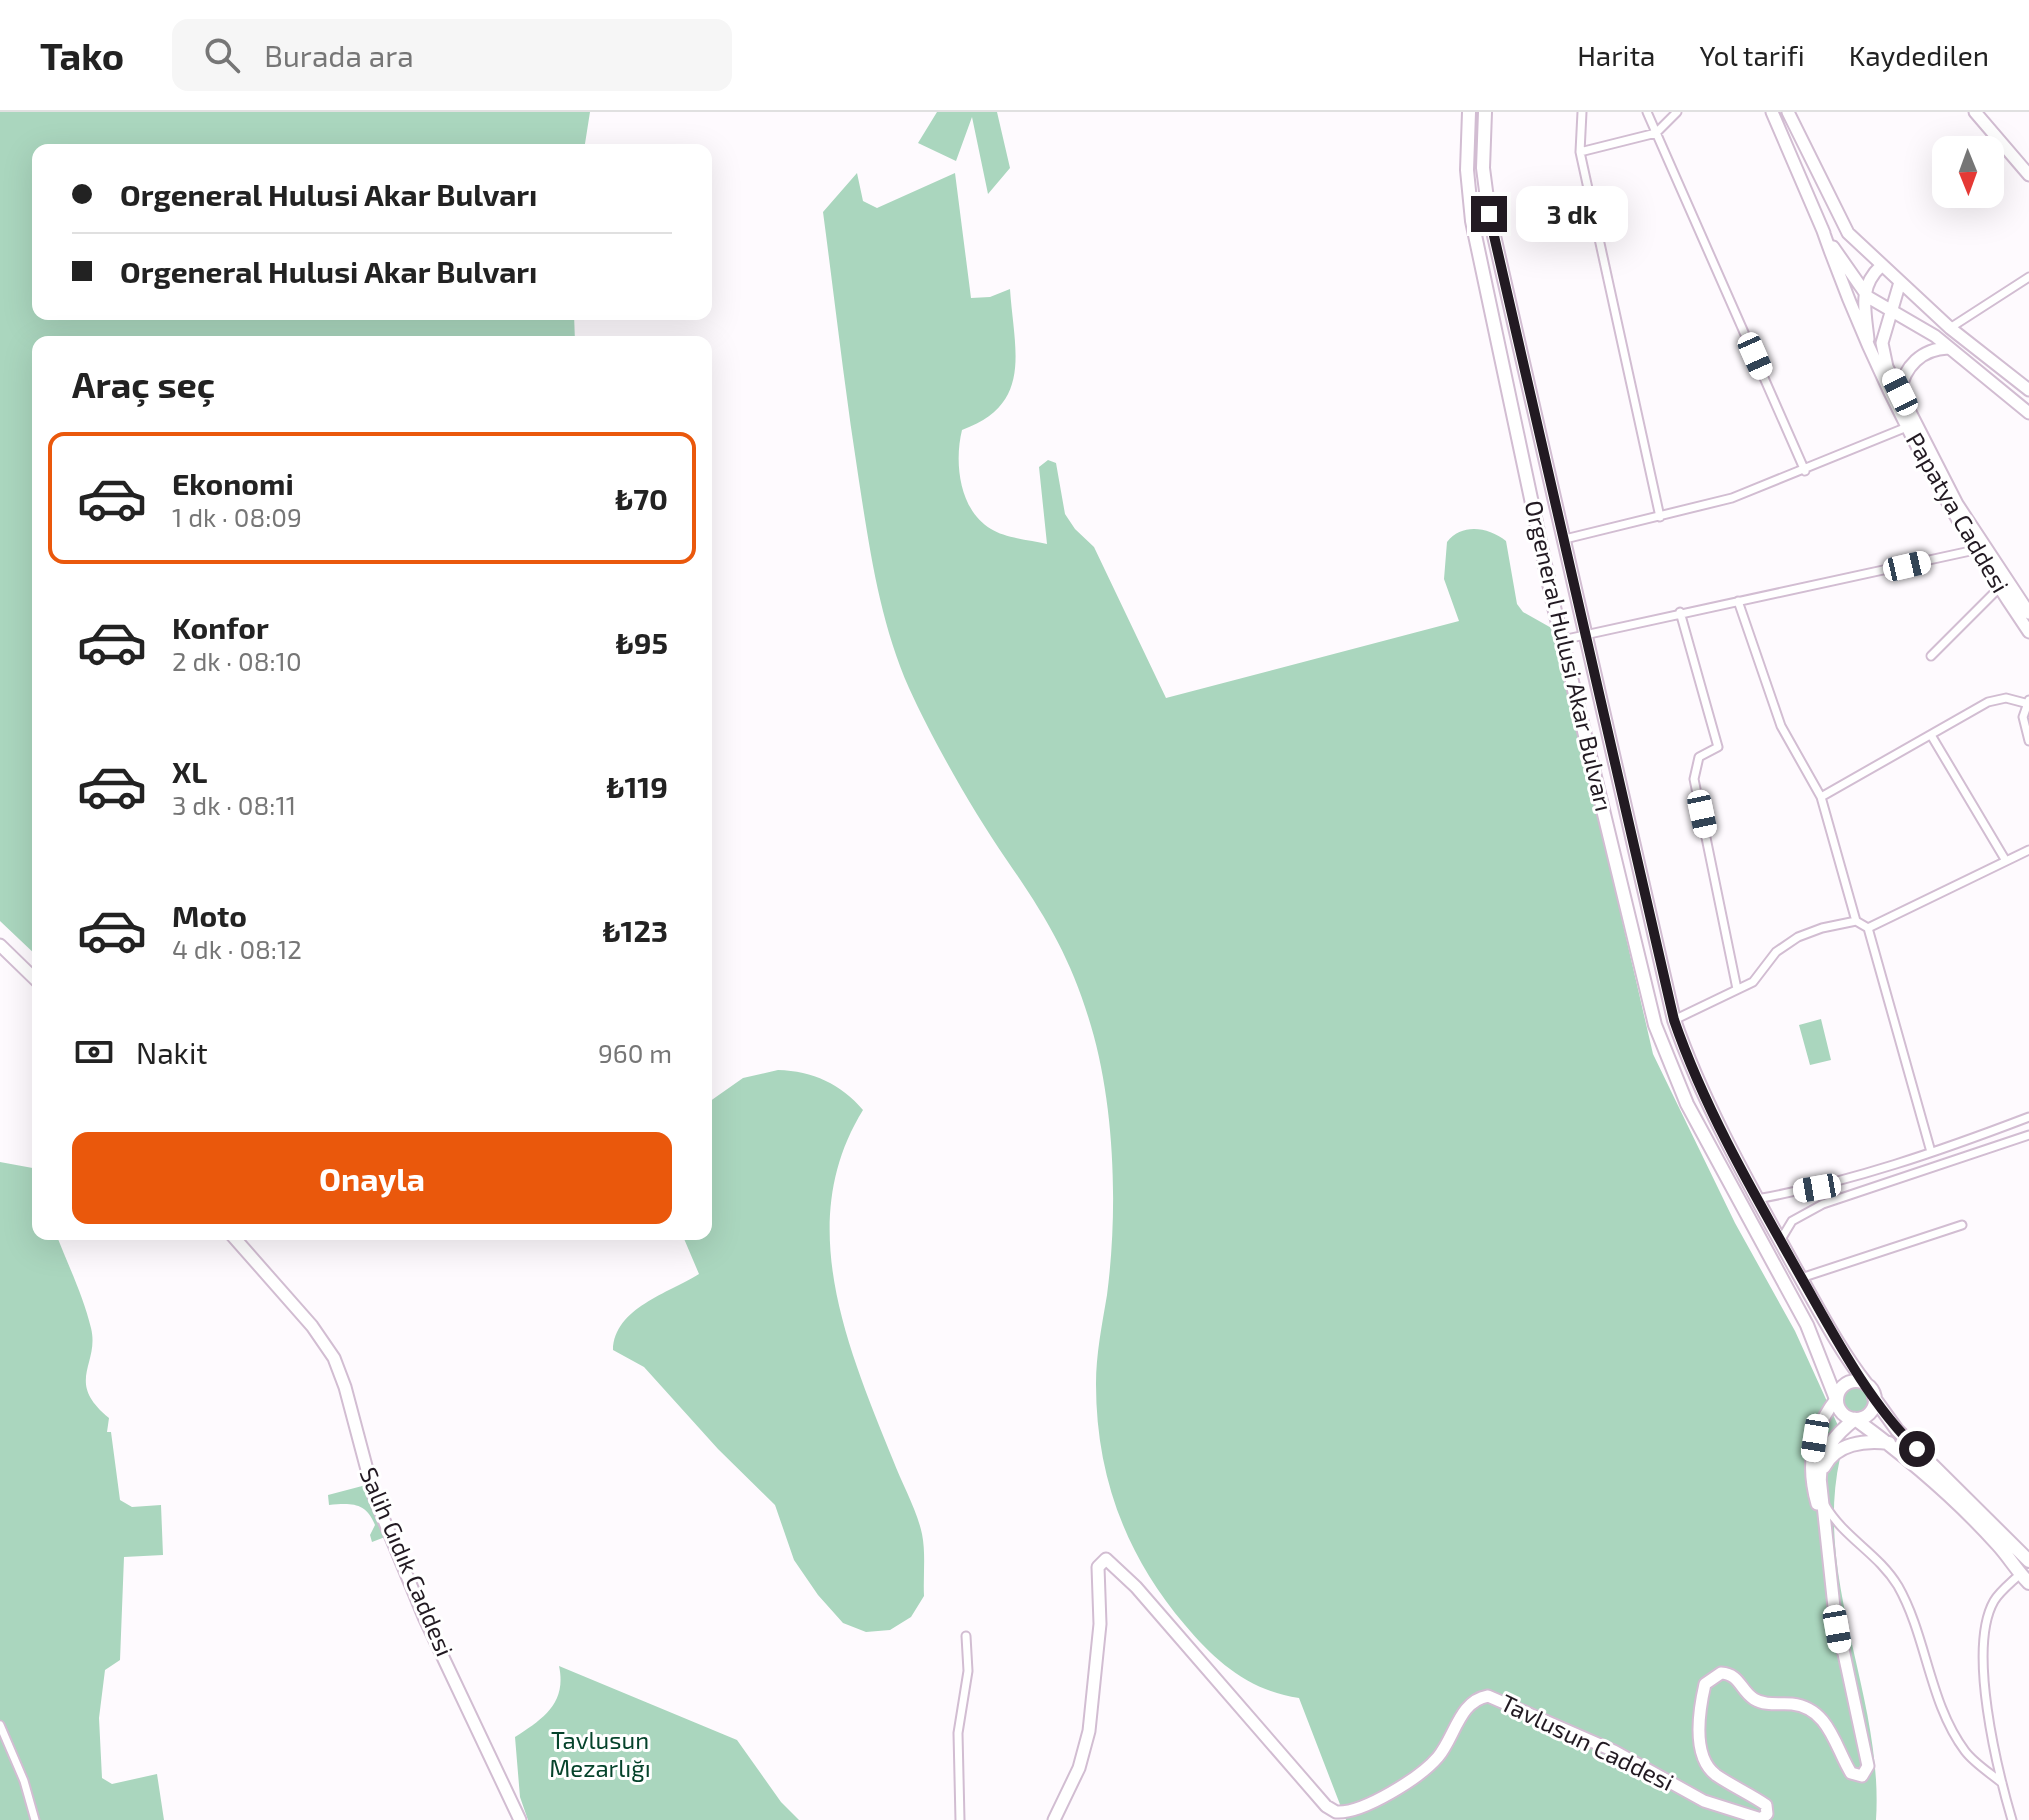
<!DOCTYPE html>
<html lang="tr">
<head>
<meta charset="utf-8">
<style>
	:root { --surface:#fff; --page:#f6f6f6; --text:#222; --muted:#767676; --line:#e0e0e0; --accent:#ea580c }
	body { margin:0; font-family:"Exo 2",sans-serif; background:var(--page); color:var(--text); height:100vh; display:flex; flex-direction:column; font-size:30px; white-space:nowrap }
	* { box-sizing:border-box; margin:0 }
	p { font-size:26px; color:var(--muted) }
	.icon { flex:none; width:44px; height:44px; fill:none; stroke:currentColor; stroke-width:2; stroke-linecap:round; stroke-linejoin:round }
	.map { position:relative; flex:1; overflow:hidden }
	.drawer { position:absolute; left:32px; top:224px; width:680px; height:904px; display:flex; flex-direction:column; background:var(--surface); border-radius:16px; box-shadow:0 8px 32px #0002 }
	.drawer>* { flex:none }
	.banner { position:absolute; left:32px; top:32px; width:680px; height:176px; border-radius:16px; box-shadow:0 8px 32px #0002; display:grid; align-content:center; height:176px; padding:0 40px; background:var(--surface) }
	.needle { width:52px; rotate:179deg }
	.controls { position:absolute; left:1932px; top:24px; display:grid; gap:16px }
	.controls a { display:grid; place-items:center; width:72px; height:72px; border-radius:16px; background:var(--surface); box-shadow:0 8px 32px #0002; font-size:40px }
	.end { position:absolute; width:36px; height:36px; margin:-18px; border:10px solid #221a22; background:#fff; box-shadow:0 0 0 4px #fff }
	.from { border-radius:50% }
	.bubble { position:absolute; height:56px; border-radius:16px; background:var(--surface); box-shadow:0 8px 32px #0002; font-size:26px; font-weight:700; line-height:56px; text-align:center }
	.car { position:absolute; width:24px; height:48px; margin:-24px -12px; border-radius:10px; box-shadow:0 0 6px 2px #0007; background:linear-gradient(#fff 24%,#345 0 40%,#fff 0 76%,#345 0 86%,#fff 0) }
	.banner b { display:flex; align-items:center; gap:28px; height:76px; font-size:30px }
	.banner b+b { border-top:2px solid var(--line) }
	.banner i { width:20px; height:20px; background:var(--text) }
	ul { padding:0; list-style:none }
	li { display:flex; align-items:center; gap:24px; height:132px; margin:0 16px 12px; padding:0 24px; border:4px solid transparent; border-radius:16px }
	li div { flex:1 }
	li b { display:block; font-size:30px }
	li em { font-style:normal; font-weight:700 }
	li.selected { border-color:var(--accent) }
	li>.icon { width:72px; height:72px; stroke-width:1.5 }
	h2 { padding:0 40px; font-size:36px; line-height:96px }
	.pay { display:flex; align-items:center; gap:20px; height:88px; padding:0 40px; font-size:30px }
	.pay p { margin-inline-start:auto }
	.cta { display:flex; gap:16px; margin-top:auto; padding:16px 40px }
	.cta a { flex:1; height:92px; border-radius:16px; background:var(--accent); color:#fff; font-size:32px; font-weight:700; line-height:92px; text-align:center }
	header { display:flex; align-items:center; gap:48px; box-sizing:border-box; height:112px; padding:0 40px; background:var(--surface); border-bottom:2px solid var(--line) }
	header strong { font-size:38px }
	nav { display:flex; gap:44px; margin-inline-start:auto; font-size:28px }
	.search { width:560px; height:72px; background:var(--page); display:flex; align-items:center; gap:20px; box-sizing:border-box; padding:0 28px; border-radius:16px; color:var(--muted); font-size:30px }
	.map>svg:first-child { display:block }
	.green { fill:#aad6be }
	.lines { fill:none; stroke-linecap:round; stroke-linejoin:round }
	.street-casing { stroke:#d2bdd2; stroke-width:11 }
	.secondary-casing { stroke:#d2bdd2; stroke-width:15 }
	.primary-casing { stroke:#d2bdd2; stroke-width:16 }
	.street { stroke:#fff; stroke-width:7 }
	.secondary { stroke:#fff; stroke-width:11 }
	.primary { stroke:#fff; stroke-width:12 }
	.route { stroke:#221a22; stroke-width:10 }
	.labels { text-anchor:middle; stroke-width:6; stroke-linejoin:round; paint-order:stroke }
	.street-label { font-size:24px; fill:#221a22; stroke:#fff }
	.park-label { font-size:24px; fill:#05432b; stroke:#fff }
</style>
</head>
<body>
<header>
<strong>Tako</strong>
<div class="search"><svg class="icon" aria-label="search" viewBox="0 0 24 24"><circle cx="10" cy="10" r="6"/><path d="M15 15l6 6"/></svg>Burada ara</div>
<nav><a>Harita</a><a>Yol tarifi</a><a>Kaydedilen</a></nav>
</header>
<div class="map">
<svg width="2029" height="1708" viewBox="0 0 2029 1708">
	<rect width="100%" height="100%" fill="#fefafe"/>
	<path class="green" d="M0 0H590L584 38H38V202H574L575 230H38V845L0 809Z
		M937 0H997L1010 56 988 82 972 5 956 49 918 31Z
		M857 61 863 89 877 96 955 61 971 186 990 185 1010 177C1014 238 1034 292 962 318 954 350 959 398 991 417 1005 426 1030 428 1047 432L1039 355 1048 348 1056 351 1065 402 1075 417 1094 435 1166 586 1459 509 1444 467 1447 430C1462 411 1488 415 1506 429L1517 492 1523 500 1555 518 1653 942 1735 1111 1795 1219 1850 1340 1840 1346C1813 1469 1884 1585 1876 1708H1346L1299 1586C1250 1579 1216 1550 1185 1513 1126 1444 1096 1364 1096 1272 1096 1242 1102 1213 1107 1183 1118 1099 1115 995 1091 914 1071 846 1046 805 1006 747 973 699 933 629 909 576 880 510 870 440 859 369 845 280 835 190 823 100Z
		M1821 907 1831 948 1810 953 1799 913Z
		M778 958C813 959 841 972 863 998 793 1111 848 1236 893 1348 902 1372 917 1398 922 1422 926 1442 923 1464 924 1484L911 1505 890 1518 866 1520 843 1511 818 1483 794 1448 775 1393 718 1337 644 1255 613 1238C614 1196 669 1181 699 1162L682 1122H706V992L743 966Z
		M0 1050 38 1057V1122H56C68 1153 83 1183 91 1216 100 1253 64 1269 109 1306L107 1320H111L120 1388 132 1395 161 1393 163 1443 124 1445 120 1548 105 1558 99 1606 102 1666 112 1672 157 1662 164 1708H0Z
		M1840 1288a15 15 0 1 1 30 0a15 15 0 1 1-30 0Z
		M366 1373 385 1425 372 1430 370 1423 375 1413C366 1390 351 1391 329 1393L328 1383Z
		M559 1554 737 1628 781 1690 799 1708H528L520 1685 515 1625C543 1607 567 1591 559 1554Z"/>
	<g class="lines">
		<g class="street-casing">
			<path id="street" d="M1582 0 1580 40 1660 405
				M1647 0 1805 359
				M1580 40 1656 21 1677 0
				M1950 216 2029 165
				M1565 427 1732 386 1907 315
				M1738 489 1781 614 1821 685
				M1680 500 1718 635 1699 645 1694 667 1737 877
				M1562 528 1975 438
				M1931 544 1999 476
				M2029 588 2023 605 2029 629
				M1931 623 2006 749
				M1868 816 1856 809 1821 685 1988 590 2006 586 2025 591
				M1674 908 1753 870 1776 840 1798 825 1822 816 1856 809
				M1931 1040 1868 816 2029 738
				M1757 1087C1851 1070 1940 1039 2029 1005
				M1780 1129 1792 1109 1823 1092 2029 1023
				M1801 1166 1962 1113
				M1825 1393C1844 1426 1878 1441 1898 1474 1927 1525 1929 1591 1965 1639 1974 1651 1990 1661 2002 1671
				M0 1613 24 1669 35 1708
				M960 1708 958 1621 968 1559 966 1524
				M2012 1708C1997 1657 1967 1536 1994 1489 2000 1479 2012 1470 2020 1462"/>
		</g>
		<g class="secondary-casing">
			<path id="secondary" d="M1772 0 1824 121
				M1788 0 1848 121 1950 216 2029 278
				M1975 0 2029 63
				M1822 116C1873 262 1942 392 2029 520
				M1833 135 1868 185 1935 224 2029 301
				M1900 170 1882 231 1887 255 1957 392 2029 501
				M1868 227C1865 198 1858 175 1881 154
				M1900 280C1904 254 1922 237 1948 236
				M0 833 38 870
				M231 1122 312 1214 334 1246 345 1275 374 1384 424 1505 520 1708
				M1817 1392C1806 1354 1812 1318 1836 1287
				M1054 1708 1079 1656 1089 1619 1100 1512 1098 1455 1106 1447 1136 1475 1326 1694 1336 1700C1363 1702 1421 1665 1438 1645 1455 1625 1459 1589 1488 1584L1614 1639 1704 1689 1761 1707 1767 1702 1766 1693C1750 1682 1732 1674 1716 1663 1691 1644 1699 1598 1705 1572L1721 1561C1740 1562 1740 1578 1754 1587 1765 1594 1780 1591 1792 1592 1829 1596 1835 1635 1851 1661L1862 1664 1868 1654 1834 1495 1820 1365"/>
		</g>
		<g class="primary-casing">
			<path id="primary" d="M1469 0 1467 58 1472 109 1554 495 1655 913 1687 992 1807 1213 1836 1287
				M1485 0 1483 56 1489 102 1674 908C1704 994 1750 1074 1794 1154 1817 1194 1838 1236 1867 1273
				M1837 1288a19 19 0 1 1 38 0a19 19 0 1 1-38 0Z
				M1874 1286 1897 1318 2029 1449
				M1824 1355C1836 1331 1865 1328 1889 1331
				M1820 1365C1820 1339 1836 1322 1855 1307 1906 1344 1955 1385 1998 1433 2009 1445 2017 1459 2029 1471"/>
		</g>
		<use href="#street" class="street"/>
		<use href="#secondary" class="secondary"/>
		<use href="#primary" class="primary"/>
	</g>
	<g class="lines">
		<path class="route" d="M1489 102 1674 908C1705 998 1754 1082 1801 1165 1834 1223 1869 1291 1917 1337"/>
	</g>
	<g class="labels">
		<g class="street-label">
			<text transform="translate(1957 401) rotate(60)" y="8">Papatya Caddesi</text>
			<text transform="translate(1568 544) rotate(77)" y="8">Orgeneral Hulusi Akar Bulvarı</text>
			<text transform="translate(406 1450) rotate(67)" y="8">Salih Gıdık Caddesi</text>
			<text transform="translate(1587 1631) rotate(26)" y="8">Tavlusun Caddesi</text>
		</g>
		<g class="park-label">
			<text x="600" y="1637">Tavlusun<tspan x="600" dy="28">Mezarlığı</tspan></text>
		</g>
	</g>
</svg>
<div class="controls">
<a><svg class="needle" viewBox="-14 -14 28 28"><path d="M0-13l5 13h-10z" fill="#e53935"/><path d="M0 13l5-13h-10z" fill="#767676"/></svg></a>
</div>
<i class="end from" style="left:1917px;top:1337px"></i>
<i class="end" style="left:1489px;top:102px"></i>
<div class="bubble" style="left:1516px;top:74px;width:112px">3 dk</div>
<i class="car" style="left:1755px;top:244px;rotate:156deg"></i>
<i class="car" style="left:1900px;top:280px;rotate:334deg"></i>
<i class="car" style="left:1907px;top:454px;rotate:77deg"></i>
<i class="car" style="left:1702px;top:702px;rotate:168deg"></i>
<i class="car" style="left:1817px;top:1076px;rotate:260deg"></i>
<i class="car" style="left:1815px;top:1326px;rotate:189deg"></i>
<i class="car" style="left:1837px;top:1517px;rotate:170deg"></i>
<div class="banner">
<b><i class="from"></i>Orgeneral Hulusi Akar Bulvarı</b>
<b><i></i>Orgeneral Hulusi Akar Bulvarı</b>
</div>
<section class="drawer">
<h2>Araç seç</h2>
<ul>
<li class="selected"><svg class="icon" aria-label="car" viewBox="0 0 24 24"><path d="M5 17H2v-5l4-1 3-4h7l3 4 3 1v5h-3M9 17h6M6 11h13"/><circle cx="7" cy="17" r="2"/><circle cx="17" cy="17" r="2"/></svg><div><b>Ekonomi</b><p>1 dk · 08:09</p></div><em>₺70</em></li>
<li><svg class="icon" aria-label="car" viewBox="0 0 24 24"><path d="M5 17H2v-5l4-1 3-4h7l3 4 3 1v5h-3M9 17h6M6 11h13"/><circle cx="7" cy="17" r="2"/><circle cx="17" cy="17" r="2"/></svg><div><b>Konfor</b><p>2 dk · 08:10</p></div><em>₺95</em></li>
<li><svg class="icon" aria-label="car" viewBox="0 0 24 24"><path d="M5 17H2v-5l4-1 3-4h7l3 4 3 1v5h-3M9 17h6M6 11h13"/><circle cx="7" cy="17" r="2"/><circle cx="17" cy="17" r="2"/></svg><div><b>XL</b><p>3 dk · 08:11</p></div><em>₺119</em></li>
<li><svg class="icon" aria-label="car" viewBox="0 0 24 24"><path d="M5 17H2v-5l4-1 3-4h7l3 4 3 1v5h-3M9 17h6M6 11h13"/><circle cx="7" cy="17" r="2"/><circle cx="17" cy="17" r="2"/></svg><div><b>Moto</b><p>4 dk · 08:12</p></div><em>₺123</em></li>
</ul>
<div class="pay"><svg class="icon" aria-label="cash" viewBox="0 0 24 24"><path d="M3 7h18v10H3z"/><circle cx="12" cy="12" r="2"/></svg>Nakit<p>960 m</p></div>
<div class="cta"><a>Onayla</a></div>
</section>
</div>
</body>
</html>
